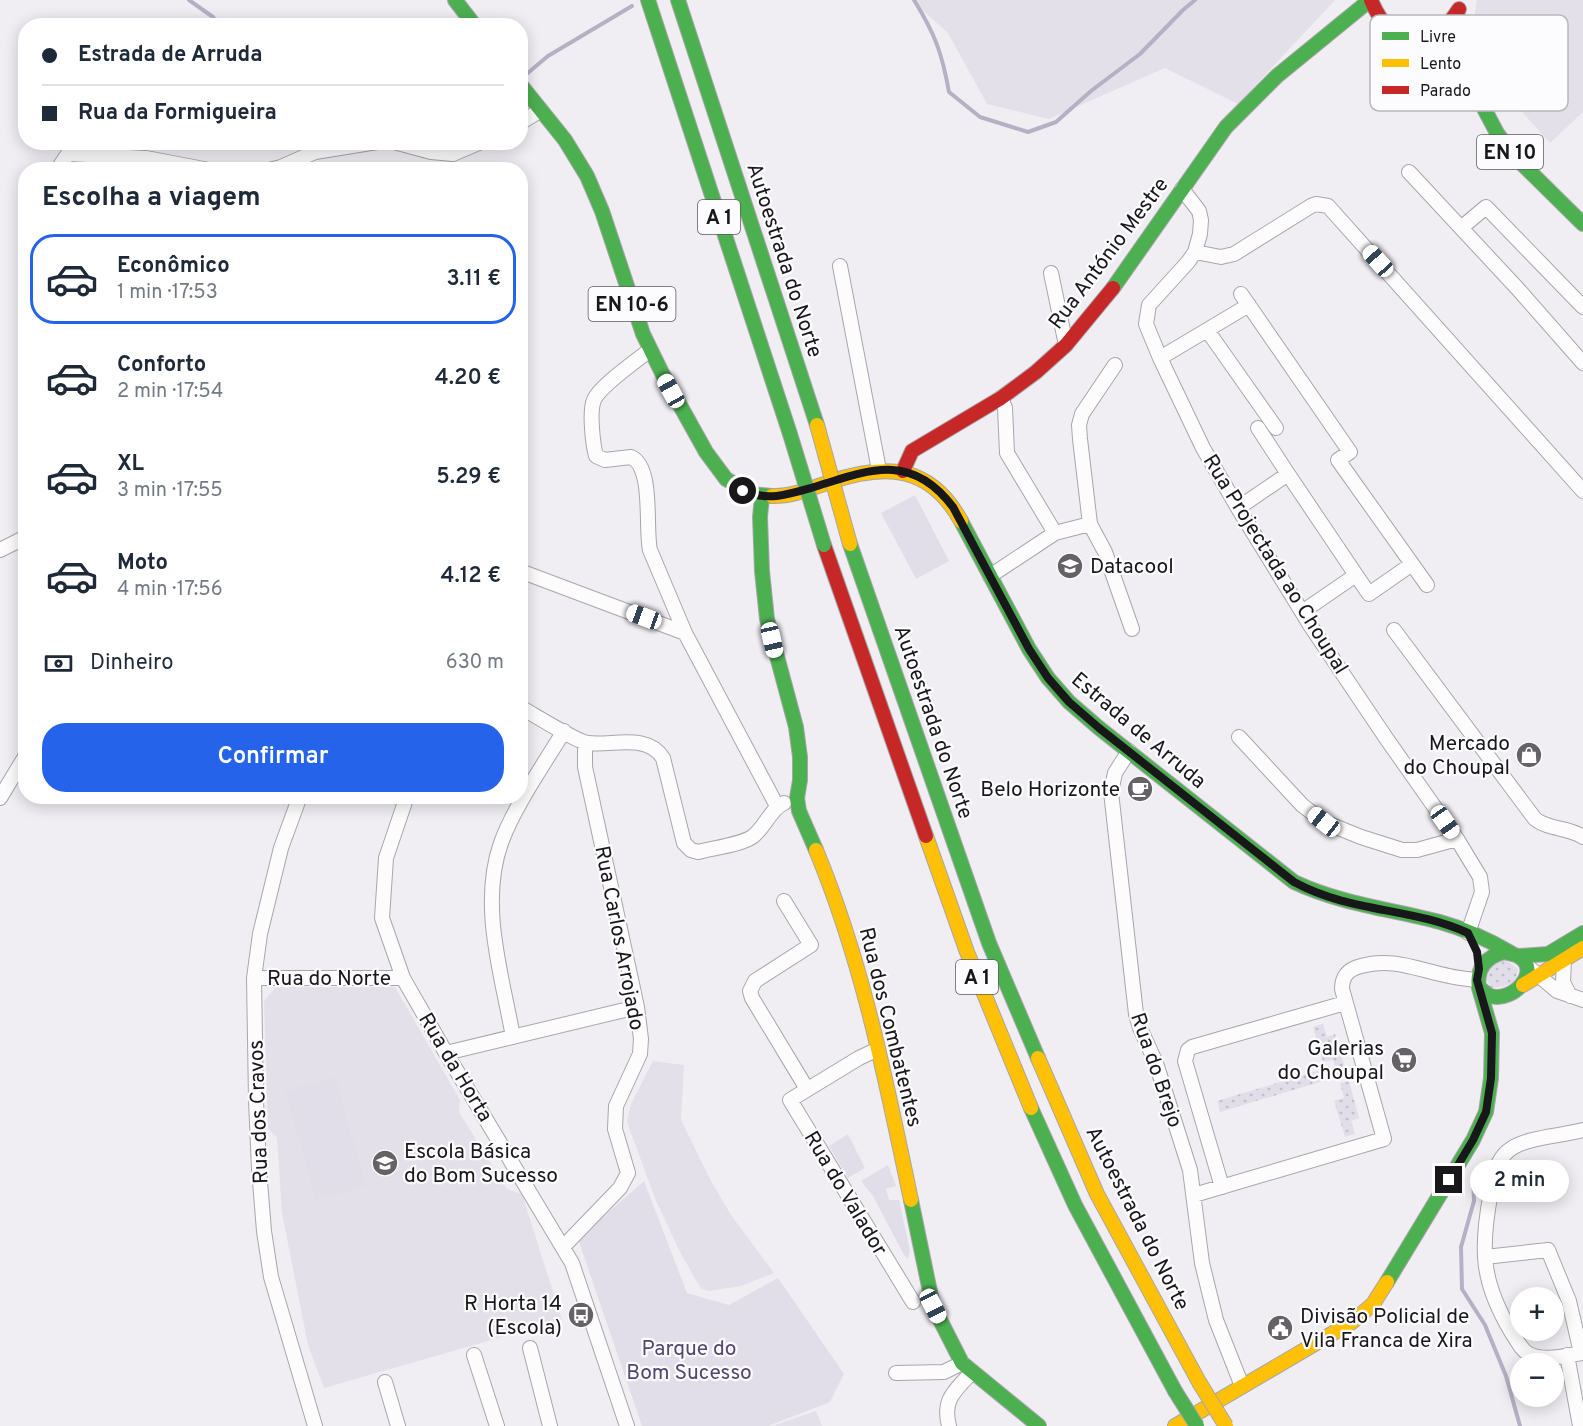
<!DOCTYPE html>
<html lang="pt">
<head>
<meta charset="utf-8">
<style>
	:root { --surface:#fff; --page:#f6f6f7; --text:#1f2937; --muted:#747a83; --line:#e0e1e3; --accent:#2563eb }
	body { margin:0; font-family:Overpass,sans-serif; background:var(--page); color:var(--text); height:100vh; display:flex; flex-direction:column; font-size:22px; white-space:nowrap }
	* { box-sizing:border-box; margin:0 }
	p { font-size:20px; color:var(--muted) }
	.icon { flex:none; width:33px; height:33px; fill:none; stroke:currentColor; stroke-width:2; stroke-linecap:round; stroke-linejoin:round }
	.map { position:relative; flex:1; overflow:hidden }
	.drawer { position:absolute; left:18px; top:162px; width:510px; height:642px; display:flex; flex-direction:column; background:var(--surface); border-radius:24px; box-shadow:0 3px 15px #0003 }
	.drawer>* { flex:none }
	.top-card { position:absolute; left:18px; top:18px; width:510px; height:132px; border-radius:24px; box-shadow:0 3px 15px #0003; display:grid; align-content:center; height:132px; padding:0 24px; background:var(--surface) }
	.fabs { position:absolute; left:1510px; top:1287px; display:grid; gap:12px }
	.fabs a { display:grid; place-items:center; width:54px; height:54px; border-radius:50%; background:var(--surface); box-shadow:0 3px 15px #0003; font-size:30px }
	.end { position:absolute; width:27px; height:27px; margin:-14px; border:8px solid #181719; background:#fff; box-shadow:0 0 0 3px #fff }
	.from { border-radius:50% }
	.bubble { position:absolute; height:42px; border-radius:21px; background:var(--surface); box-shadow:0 3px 15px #0003; font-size:20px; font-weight:600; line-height:42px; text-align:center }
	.car { position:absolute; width:18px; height:36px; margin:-18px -9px; border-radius:8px; box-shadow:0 0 4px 2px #0007; background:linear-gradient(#fff 24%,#345 0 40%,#fff 0 76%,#345 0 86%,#fff 0) }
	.top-card b { display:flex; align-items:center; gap:21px; height:57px; font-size:22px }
	.top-card b+b { border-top:2px solid var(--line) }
	.top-card i { width:15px; height:15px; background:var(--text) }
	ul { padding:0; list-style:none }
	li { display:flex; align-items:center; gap:18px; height:90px; margin:0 12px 9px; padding:0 12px; border:3px solid transparent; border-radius:24px }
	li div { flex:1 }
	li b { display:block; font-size:22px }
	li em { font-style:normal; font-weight:600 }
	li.selected { border-color:var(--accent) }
	li>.icon { width:54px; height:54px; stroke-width:1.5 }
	h2 { padding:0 24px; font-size:27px; line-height:72px }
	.pay { display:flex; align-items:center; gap:15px; height:66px; padding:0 24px; font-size:22px }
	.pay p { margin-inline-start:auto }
	.primary-button { display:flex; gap:12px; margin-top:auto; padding:12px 24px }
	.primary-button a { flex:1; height:69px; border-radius:24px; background:var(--accent); color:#fff; font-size:24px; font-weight:600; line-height:69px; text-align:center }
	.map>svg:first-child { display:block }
	.built { fill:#e4e0e9 }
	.grass { fill:url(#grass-dots) }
	.green { fill:#e1deea }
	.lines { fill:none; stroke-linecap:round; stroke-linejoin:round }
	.stream { stroke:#b7b0c5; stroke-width:4 }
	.street-casing { stroke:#a8a6aa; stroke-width:16 }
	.fast-casing { stroke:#a8a6aa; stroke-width:16 }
	.slow-casing { stroke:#a8a6aa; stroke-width:16 }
	.jam-casing { stroke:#a8a6aa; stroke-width:16 }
	.street { stroke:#fdfcfd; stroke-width:14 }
	.fast { stroke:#4caf50; stroke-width:14 }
	.slow { stroke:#ffc107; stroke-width:14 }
	.jam { stroke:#c62828; stroke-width:14 }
	.fast-bridge-casing { stroke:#a8a6aa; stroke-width:16; stroke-linecap:butt }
	.slow-bridge-casing { stroke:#a8a6aa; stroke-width:16; stroke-linecap:butt }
	.fast-bridge { stroke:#4caf50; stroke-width:14 }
	.slow-bridge { stroke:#ffc107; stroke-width:14 }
	.route { stroke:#181719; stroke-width:8 }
	.labels { text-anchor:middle; stroke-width:4.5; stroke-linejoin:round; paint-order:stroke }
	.shield { fill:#fcfbfe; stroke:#5c5b5e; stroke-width:1.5 }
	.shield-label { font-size:20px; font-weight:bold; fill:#181719 }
	.street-label { font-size:21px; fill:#181719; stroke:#fcfbfe }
	.poi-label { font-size:21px; fill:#181719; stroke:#fcfbfe; text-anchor:end }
	.park-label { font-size:21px; fill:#554671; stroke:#fcfbfe }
	.key { fill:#fcfbfe; stroke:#b8b7b9; stroke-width:1.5 }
	.key-label { font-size:16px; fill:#181719 }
</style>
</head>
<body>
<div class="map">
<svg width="1583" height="1426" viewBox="0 0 1583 1426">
	<defs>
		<pattern id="grass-dots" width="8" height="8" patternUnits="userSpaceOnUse" patternTransform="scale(1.5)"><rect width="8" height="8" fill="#e1deea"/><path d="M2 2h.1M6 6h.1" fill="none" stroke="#c0bec8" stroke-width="1.8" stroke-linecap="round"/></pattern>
	</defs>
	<rect width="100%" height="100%" fill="#f0eef3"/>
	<path class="built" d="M911 0H1335L1238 104 1165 68 1049 119 987 104 948 33Z
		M1477 0H1583V112L1550 143 1479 64 1472 30Z
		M276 987H395L460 1100 459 1112 507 1189 522 1194 562 1320 324 1388 308 1345 282 1213 277 1138 268 1128 264 1001Z
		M653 1061 684 1065 681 1120 710 1179 731 1215 774 1273 741 1286 709 1291 701 1289 680 1252 656 1201 627 1122 631 1104Z
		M816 1411 822 1426H772Z"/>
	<path class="grass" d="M1505 959 1518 969 1515 983 1491 989 1484 971Z
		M1323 1024 1327 1037 1335 1034 1346 1071 1337 1074 1333 1060 1323 1062 1313 1027Z
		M1320 1070 1323 1081 1220 1112 1217 1101Z
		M1349 1081 1359 1118 1351 1121 1355 1134 1345 1137 1334 1101 1344 1098 1340 1083Z"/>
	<path class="green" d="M915 495 949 561 916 579 881 513Z
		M335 1077 366 1186 316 1200 285 1091Z
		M848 1134 865 1168 848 1178 829 1146Z
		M888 1165 896 1186 886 1189 889 1200H899L910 1251 908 1259 904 1255 873 1196 861 1181Z
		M644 1181 687 1293 729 1305 778 1278 844 1374 830 1402 768 1426H642L578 1239Z"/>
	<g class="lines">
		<path class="stream" d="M189 0 213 17 218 26
			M914 0C935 34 942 53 949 92L980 117 1028 132 1056 122 1091 91 1140 54 1183 10 1195 0
			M523 77 548 56 632 6
			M1473 1177 1474 1201 1461 1247 1462 1289 1485 1325 1506 1376 1520 1426"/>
		<g class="street-casing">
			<path id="street" d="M520 123 541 110
				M394 142 431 152 453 154 481 142
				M57 170 68 154 146 158 209 170
				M269 170 281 167 315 152 377 142
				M1409 172 1517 288 1583 363
				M1182 189 1199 211 1201 220 1200 234 1195 252 1188 262 1149 305 1146 324 1160 358 1203 448 1238 508 1310 625 1386 738 1457 839 1480 877 1482 892 1468 933
				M1461 228 1486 207 1583 307
				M1195 252 1221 257 1234 254 1311 206 1316 204 1328 206 1583 491
				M840 266 879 470
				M1051 273 1066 345
				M1241 294 1350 452 1338 460 1427 585
				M1207 330 1276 428
				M650 350C637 360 599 387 594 400 589 411 593 445 596 456L605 460 631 457C654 467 645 528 650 550L685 633 777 806
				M1160 358 1249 305
				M1115 365 1082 414 1079 425 1080 439 1090 524 1105 552 1132 629
				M1001 398 1005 408 1007 453 1055 533
				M1258 428 1288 474
				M1238 508 1288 474 1356 575 1302 612
				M0 550 26 537
				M520 571 685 633
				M1356 575 1369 594 1412 564
				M990 576 1055 533 1090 524
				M1394 630 1535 819C1549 830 1569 827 1583 837
				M520 707C533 714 577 742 588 743 613 746 647 733 663 758L684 843 691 850 698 852C712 848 740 845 752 837 765 828 770 809 784 803
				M1239 737 1302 805 1324 822 1361 837 1402 850H1417L1457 839
				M1129 751 1115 773 1111 792 1136 1014 1140 1028 1156 1063 1190 1170 1202 1263 1216 1320 1242 1386
				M300 796 281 848 260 934 254 978 256 1100 259 1169 264 1231 271 1277 315 1426
				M407 796 386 858 382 918 403 978 446 1053 572 1263 627 1426
				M0 798 26 755
				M784 901 811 945 755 981 750 991 752 998 807 1089
				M1564 960 1563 982 1570 996
				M1531 969 1557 991 1583 1000
				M254 978H403
				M513 1037C502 975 479 905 501 843 514 807 544 764 564 731
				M878 1049 859 1058 790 1100 913 1302
				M446 1053 637 1007
				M1583 1130C1562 1136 1524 1137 1508 1151 1496 1161 1494 1177 1491 1192 1480 1249 1481 1282 1512 1333 1517 1340 1521 1350 1529 1354 1544 1362 1567 1355 1583 1353
				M1222 1187 1185 1061 1188 1050 1192 1047 1345 1003
				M1194 1195 1384 1139 1342 989C1342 975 1349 969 1361 966 1392 957 1418 970 1449 976 1458 978 1468 979 1477 980
				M563 1247 620 1188 628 1173 615 1129 616 1106 640 1054 641 1039 637 1007 585 767V743
				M1485 1257 1548 1250 1569 1301 1581 1353
				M530 1348 550 1426
				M474 1355 497 1426
				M1567 1355 1580 1426
				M896 1373 944 1372 962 1363
				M385 1382 398 1426
				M949 1426C942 1399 955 1391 972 1372"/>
		</g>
		<g class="fast-casing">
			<path id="fast" d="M455 0 475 26
				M648 0 790 434
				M678 0 817 425
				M1458 12 1455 30 1460 63 1497 133 1513 155 1583 224
				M520 84 565 140 587 176 602 211 643 334 662 373 706 452 726 479 752 494 772 496
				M1113 288 1226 127 1277 76 1370 0
				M762 497 760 517 762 571 767 619 796 727 800 757V780L797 798 799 811 816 850
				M961 521 1029 649 1048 678 1069 702 1099 728 1294 882C1341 904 1390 909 1440 922 1465 929 1489 940 1511 953
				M850 544 989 943 1038 1058
				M1504 952C1508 953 1514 954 1518 956 1543 970 1513 1003 1491 996 1487 995 1483 990 1479 988 1476 968 1486 957 1504 952Z
				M1520 956 1548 954 1583 933
				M1031 1108 1075 1205 1175 1391
				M911 1200 933 1306 962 1363 1039 1426
				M1387 1282 1473 1140 1486 1112 1491 1078 1492 1033 1479 988"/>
		</g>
		<g class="slow-casing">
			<path id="slow" d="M772 496C791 497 812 488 830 482 886 463 930 465 961 521
				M926 836 967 952 1031 1108
				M816 850C863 963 886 1081 911 1200
				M1523 985 1583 948
				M1038 1058 1097 1194 1199 1382
				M1175 1426 1352 1322 1373 1304 1387 1282"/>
		</g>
		<g class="jam-casing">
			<path id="jam" d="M1371 0C1390 48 1431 54 1459 9
				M903 471 912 451 1001 398 1036 372 1066 345 1113 288
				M824 545 926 836"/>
		</g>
		<use href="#street" class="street"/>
		<use href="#fast" class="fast"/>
		<use href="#slow" class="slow"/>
		<use href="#jam" class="jam"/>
		<g class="fast-bridge-casing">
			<path id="fast-bridge" d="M790 434 824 545
				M1175 1391 1197 1426"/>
		</g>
		<g class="slow-bridge-casing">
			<path id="slow-bridge" d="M817 425 850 544
				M1199 1382 1226 1426"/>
		</g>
		<use href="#fast-bridge" class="fast-bridge"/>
		<use href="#slow-bridge" class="slow-bridge"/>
	</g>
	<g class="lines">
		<path class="route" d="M743 491C767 501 787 495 811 488 868 470 911 451 953 507L1029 649 1048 678 1069 702 1099 728 1294 882C1351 913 1411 907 1468 933L1477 952 1479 969 1477 980 1492 1033 1491 1078 1486 1112 1473 1140 1449 1180"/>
	</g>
	<defs>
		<g id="school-disc" transform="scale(1.35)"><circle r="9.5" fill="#646265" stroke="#fcfbfe"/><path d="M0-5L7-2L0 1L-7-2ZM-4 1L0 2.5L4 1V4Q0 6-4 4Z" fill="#fff"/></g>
		<g id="shop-disc" transform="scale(1.35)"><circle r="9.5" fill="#646265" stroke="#fcfbfe"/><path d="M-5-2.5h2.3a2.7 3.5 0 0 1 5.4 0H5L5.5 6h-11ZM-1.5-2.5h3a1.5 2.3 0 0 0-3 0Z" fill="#fff"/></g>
		<g id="cafe-disc" transform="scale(1.35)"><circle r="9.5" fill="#646265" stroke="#fcfbfe"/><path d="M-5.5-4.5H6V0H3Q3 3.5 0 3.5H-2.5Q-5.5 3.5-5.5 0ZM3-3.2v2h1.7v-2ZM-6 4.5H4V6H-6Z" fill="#fff"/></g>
		<g id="supermarket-disc" transform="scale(1.35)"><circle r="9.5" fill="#646265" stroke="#fcfbfe"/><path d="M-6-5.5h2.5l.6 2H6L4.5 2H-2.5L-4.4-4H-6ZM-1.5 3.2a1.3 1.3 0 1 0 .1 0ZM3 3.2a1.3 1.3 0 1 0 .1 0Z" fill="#fff"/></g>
		<g id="bus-disc" transform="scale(1.35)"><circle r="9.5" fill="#646265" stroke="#fcfbfe"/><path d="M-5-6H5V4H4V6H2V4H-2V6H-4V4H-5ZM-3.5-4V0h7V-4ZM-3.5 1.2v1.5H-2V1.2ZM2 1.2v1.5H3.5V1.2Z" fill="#fff"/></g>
		<g id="civic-disc" transform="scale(1.35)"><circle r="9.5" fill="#646265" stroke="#fcfbfe"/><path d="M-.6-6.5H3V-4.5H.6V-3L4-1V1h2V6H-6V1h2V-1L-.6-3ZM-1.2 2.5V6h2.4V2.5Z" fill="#fff"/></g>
	</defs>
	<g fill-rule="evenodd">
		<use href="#school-disc" x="1070" y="566"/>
		<use href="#shop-disc" x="1529" y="755"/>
		<use href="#cafe-disc" x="1140" y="789"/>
		<use href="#supermarket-disc" x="1404" y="1060"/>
		<use href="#school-disc" x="385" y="1163"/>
		<use href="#bus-disc" x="581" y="1315"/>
		<use href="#civic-disc" x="1280" y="1328"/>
	</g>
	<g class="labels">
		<g class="shield">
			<rect x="1477" y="135" width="66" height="34" rx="4.5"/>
			<rect x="698" y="200" width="42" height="34" rx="4.5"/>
			<rect x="588.5" y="287" width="87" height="34" rx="4.5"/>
			<rect x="956" y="960" width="42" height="34" rx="4.5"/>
		</g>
		<g class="shield-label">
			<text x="1510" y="159">EN 10</text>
			<text x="719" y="224">A 1</text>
			<text x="632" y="311">EN 10-6</text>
			<text x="977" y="984">A 1</text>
		</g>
		<g class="street-label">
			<text transform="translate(1108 253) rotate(-53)" y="7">Rua António Mestre</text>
			<text transform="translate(785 260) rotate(72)" y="7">Autoestrada do Norte</text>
			<text transform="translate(1276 564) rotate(58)" y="7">Rua Projectada ao Choupal</text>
			<text transform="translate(934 722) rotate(71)" y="7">Autoestrada do Norte</text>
			<text transform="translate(1139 730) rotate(40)" y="7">Estrada de Arruda</text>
			<text transform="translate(620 938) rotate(79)" y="7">Rua Carlos Arrojado</text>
			<text x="329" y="985">Rua do Norte</text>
			<text transform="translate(891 1027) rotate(76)" y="7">Rua dos Combatentes</text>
			<text transform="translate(456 1067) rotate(59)" y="7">Rua da Horta</text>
			<text transform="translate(1157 1070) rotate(71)" y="7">Rua do Brejo</text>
			<text transform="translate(258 1112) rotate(-92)" y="7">Rua dos Cravos</text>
			<text transform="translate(846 1193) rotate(59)" y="7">Rua do Valador</text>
			<text transform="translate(1138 1218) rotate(63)" y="7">Autoestrada do Norte</text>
		</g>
		<g class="poi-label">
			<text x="1090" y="573" text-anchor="start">Datacool</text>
			<text x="1510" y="750">Mercado<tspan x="1510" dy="24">do Choupal</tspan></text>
			<text x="1120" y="796">Belo Horizonte</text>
			<text x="1384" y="1055">Galerias<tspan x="1384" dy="24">do Choupal</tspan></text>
			<text x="404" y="1158" text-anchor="start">Escola Básica<tspan x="404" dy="24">do Bom Sucesso</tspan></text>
			<text x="562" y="1310">R Horta 14<tspan x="562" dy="24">(Escola)</tspan></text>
			<text x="1300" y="1323" text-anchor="start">Divisão Policial de<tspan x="1300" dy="24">Vila Franca de Xira</tspan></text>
		</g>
		<g class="park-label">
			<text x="689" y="1355">Parque do<tspan x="689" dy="24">Bom Sucesso</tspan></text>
		</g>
	</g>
	<rect x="1370" y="15" width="198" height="96" rx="9" class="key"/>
	<rect x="1382" y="32" width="27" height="8" fill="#4caf50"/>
	<rect x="1382" y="59" width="27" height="8" fill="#ffc107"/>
	<rect x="1382" y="86" width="27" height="8" fill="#c62828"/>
	<g class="key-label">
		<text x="1420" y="42">Livre</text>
		<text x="1420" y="69">Lento</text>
		<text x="1420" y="96">Parado</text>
	</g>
</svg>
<div class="fabs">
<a>+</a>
<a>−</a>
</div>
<i class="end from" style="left:743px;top:491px"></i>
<i class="end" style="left:1449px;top:1180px"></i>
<div class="bubble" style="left:1470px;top:1160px;width:99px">2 min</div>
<i class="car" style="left:1378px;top:261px;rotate:318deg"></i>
<i class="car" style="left:671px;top:391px;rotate:331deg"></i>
<i class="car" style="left:644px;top:617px;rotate:290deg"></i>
<i class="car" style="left:772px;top:640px;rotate:167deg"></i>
<i class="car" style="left:1324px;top:822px;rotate:308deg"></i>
<i class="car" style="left:1445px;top:822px;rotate:145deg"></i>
<i class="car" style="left:933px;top:1306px;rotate:153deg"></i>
<div class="top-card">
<b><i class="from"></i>Estrada de Arruda</b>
<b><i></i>Rua da Formigueira</b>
</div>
<section class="drawer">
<h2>Escolha a viagem</h2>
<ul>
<li class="selected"><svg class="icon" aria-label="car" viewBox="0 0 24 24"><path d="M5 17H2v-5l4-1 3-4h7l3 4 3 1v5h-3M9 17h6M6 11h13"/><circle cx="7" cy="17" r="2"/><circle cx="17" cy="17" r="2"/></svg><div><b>Econômico</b><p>1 min · 17:53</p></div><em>3.11 €</em></li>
<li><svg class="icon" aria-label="car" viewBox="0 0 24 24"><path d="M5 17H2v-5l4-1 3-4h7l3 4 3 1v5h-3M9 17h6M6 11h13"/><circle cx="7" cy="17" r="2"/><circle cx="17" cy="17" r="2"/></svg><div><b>Conforto</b><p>2 min · 17:54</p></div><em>4.20 €</em></li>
<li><svg class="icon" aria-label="car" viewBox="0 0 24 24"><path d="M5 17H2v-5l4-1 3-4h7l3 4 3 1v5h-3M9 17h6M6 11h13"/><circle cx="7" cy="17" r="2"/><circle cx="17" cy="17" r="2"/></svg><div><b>XL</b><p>3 min · 17:55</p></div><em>5.29 €</em></li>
<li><svg class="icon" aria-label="car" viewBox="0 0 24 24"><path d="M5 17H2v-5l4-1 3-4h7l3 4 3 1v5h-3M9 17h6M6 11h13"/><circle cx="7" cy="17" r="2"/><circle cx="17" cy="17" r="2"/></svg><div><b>Moto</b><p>4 min · 17:56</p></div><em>4.12 €</em></li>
</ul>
<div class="pay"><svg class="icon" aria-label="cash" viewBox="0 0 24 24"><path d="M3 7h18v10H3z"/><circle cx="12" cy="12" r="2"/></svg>Dinheiro<p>630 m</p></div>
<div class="primary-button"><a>Confirmar</a></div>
</section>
</div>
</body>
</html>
